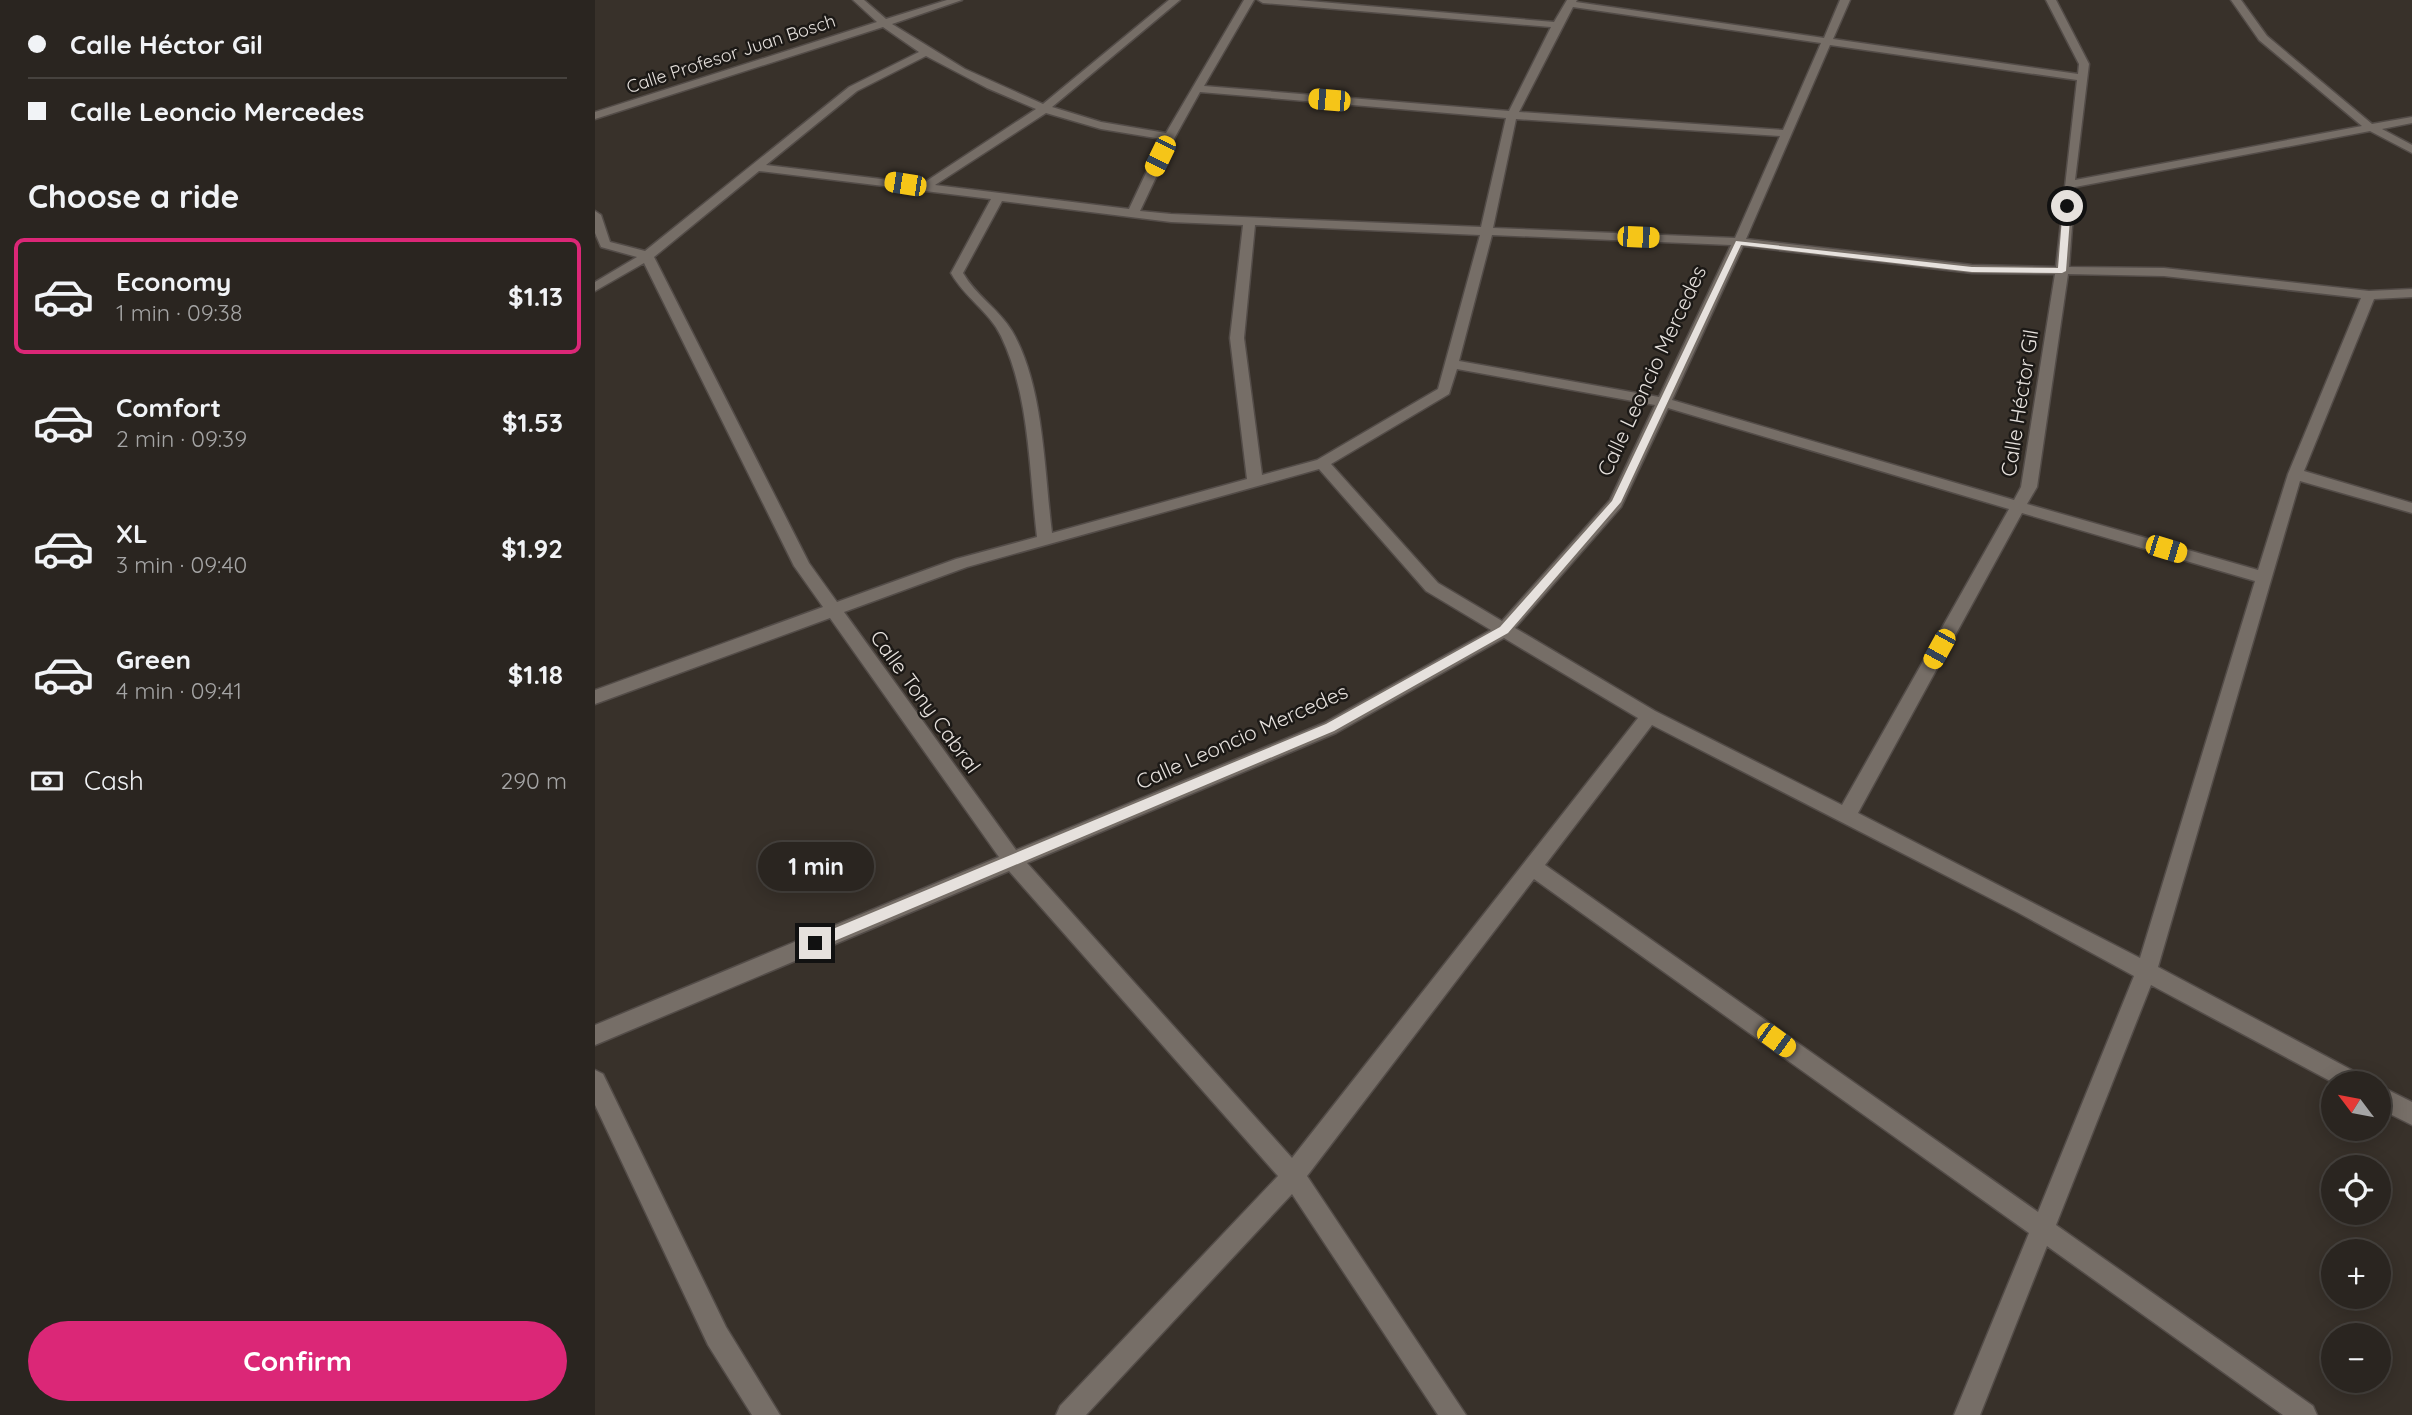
<!DOCTYPE html>
<html lang="en">
<head>
<meta charset="utf-8">
<style>
	:root { --surface:#2a2520; --page:#322d29; --text:#f1f3f6; --muted:#a5a5a5; --line:#46423e; --accent:#db2777 }
	body { margin:0; font-family:Quicksand,sans-serif; background:var(--page); color:var(--text); height:100vh; display:flex; flex-direction:column; font-size:26px; white-space:nowrap }
	* { box-sizing:border-box; margin:0 }
	p { font-size:23px; color:var(--muted) }
	.icon { flex:none; width:38px; height:38px; fill:none; stroke:currentColor; stroke-width:2; stroke-linecap:round; stroke-linejoin:round }
	.map { position:relative; flex:1; overflow:hidden }
	.drawer { display:flex; flex-direction:column; background:var(--surface); width:595px }
	.drawer>* { flex:none }
	.top-card { display:grid; align-content:center; height:154px; padding:0 28px; background:var(--surface) }
	.needle { width:46px; rotate:302deg }
	.tools { position:absolute; left:1726px; top:1071px; display:grid; gap:14px }
	.tools a { display:grid; place-items:center; width:70px; height:70px; border-radius:50%; background:var(--surface); box-shadow:0 4px 18px #0003,0 0 0 2px var(--line); font-size:35px }
	.end { position:absolute; width:32px; height:32px; margin:-16px; border:9px solid #e6e1dd; background:#111; box-shadow:0 0 0 4px #111 }
	.from { border-radius:50% }
	.bubble { position:absolute; height:49px; border-radius:24px; background:var(--surface); box-shadow:0 4px 18px #0003,0 0 0 2px var(--line); font-size:23px; font-weight:700; line-height:49px; text-align:center }
	.car { position:absolute; width:21px; height:42px; margin:-21px -10px; border-radius:9px; box-shadow:0 0 5px 2px #0007; background:linear-gradient(#f5c518 24%,#345 0 40%,#f5c518 0 76%,#345 0 86%,#f5c518 0) }
	.top-card b { display:flex; align-items:center; gap:24px; height:66px; font-size:26px }
	.top-card b+b { border-top:2px solid var(--line) }
	.top-card i { width:18px; height:18px; background:var(--text) }
	ul { padding:0; list-style:none }
	li { display:flex; align-items:center; gap:21px; height:116px; margin:0 14px 10px; padding:0 14px; border:4px solid transparent; border-radius:10px }
	li div { flex:1 }
	li b { display:block; font-size:26px }
	li em { font-style:normal; font-weight:700 }
	li.on { border-color:var(--accent) }
	li>.icon { width:63px; height:63px; stroke-width:1.5 }
	h2 { padding:0 28px; font-size:32px; line-height:84px }
	.pay { display:flex; align-items:center; gap:18px; height:77px; padding:0 28px; font-size:26px }
	.pay p { margin-inline-start:auto }
	.primary-button { display:flex; gap:14px; margin-top:auto; padding:14px 28px }
	.primary-button a { flex:1; height:80px; border-radius:42px; background:var(--accent); color:#fff; font-size:28px; font-weight:700; line-height:80px; text-align:center }
	main { display:flex; flex:1; min-height:0 }
	.map>svg:first-child { display:block }
	.lines { fill:none; stroke-linecap:round; stroke-linejoin:round }
	.minor-casing { stroke:#534c48; stroke-width:3 }
	.minor { fill:#766e67; fill-rule:evenodd }
	.route { fill:#e6e1dd }
	.labels { text-anchor:middle; stroke-width:5; stroke-linejoin:round; paint-order:stroke }
	.far-street-label { font-size:18px; fill:#e6e1dd; stroke:#1c1916 }
	.street-label { font-size:21px; fill:#e6e1dd; stroke:#1c1916 }
</style>
</head>
<body>
<main>
<section class="drawer">
<div class="top-card">
<b><i class="from"></i>Calle Héctor Gil</b>
<b><i></i>Calle Leoncio Mercedes</b>
</div>
<h2>Choose a ride</h2>
<ul>
<li class="on"><svg class="icon" aria-label="car" viewBox="0 0 24 24"><path d="M5 17H2v-5l4-1 3-4h7l3 4 3 1v5h-3M9 17h6M6 11h13"/><circle cx="7" cy="17" r="2"/><circle cx="17" cy="17" r="2"/></svg><div><b>Economy</b><p>1 min · 09:38</p></div><em>$1.13</em></li>
<li><svg class="icon" aria-label="car" viewBox="0 0 24 24"><path d="M5 17H2v-5l4-1 3-4h7l3 4 3 1v5h-3M9 17h6M6 11h13"/><circle cx="7" cy="17" r="2"/><circle cx="17" cy="17" r="2"/></svg><div><b>Comfort</b><p>2 min · 09:39</p></div><em>$1.53</em></li>
<li><svg class="icon" aria-label="car" viewBox="0 0 24 24"><path d="M5 17H2v-5l4-1 3-4h7l3 4 3 1v5h-3M9 17h6M6 11h13"/><circle cx="7" cy="17" r="2"/><circle cx="17" cy="17" r="2"/></svg><div><b>XL</b><p>3 min · 09:40</p></div><em>$1.92</em></li>
<li><svg class="icon" aria-label="car" viewBox="0 0 24 24"><path d="M5 17H2v-5l4-1 3-4h7l3 4 3 1v5h-3M9 17h6M6 11h13"/><circle cx="7" cy="17" r="2"/><circle cx="17" cy="17" r="2"/></svg><div><b>Green</b><p>4 min · 09:41</p></div><em>$1.18</em></li>
</ul>
<div class="pay"><svg class="icon" aria-label="cash" viewBox="0 0 24 24"><path d="M3 7h18v10H3z"/><circle cx="12" cy="12" r="2"/></svg>Cash<p>290 m</p></div>
<div class="primary-button"><a>Confirm</a></div>
</section>
<div class="map">
<svg width="1817" height="1415" viewBox="0 0 1817 1415">
	<rect width="100%" height="100%" fill="#38312a"/>
	<g class="lines">
		<g class="minor-casing">
			<path id="minor" d="M258 0H269L291 19 352 0H367L297 24 370 69 448 104 574 0H585L457 107 506 122 571 133 649 0H659L609 86 914 111 956 27 668 3 663 0H702L959 22 972 0H982L981 2 1229 38 1245 0H1255L1238 39 1483 74 1484 64 1451 0H1461L1494 64 1480 180 1767 126 1664 40 1636 0H1646L1672 36 1777 124 1817 117V123L1787 129 1817 145V153L1775 131 1480 187 1474 267 1569 268 1774 291 1817 289V297L1779 299 1709 471 1817 503V513L1705 481 1563 967 1768 1076 1771 1083H1739L1556 985 1461 1225 1718 1406 1722 1415H1688L1452 1246 1385 1415H1359L1434 1233 939 879 712 1176 871 1415H843L697 1194 491 1415H461L465 1406 683 1176 414 871 0 1045V1025L404 857 235 618 0 704V690L228 607 199 566 49 263 0 291V282L42 257 6 247 0 233V211L6 215 15 242 50 251 254 87 324 52 288 27 0 119V112L282 22ZM978 7 1226 43 1188 130 924 112ZM1235 45 1482 80 1461 267 1377 265 1151 239ZM331 56 392 88 441 109 327 184 171 165 262 91ZM605 92 911 118 886 227 576 214 545 211 580 137ZM451 113 506 129 567 139 534 209 340 185ZM921 119 1185 136 1140 238 898 228ZM164 171 396 199 356 273C369 297 394 311 406 336 435 396 434 471 442 537L361 559 242 602 214 563 59 257ZM407 201 576 222 648 225 635 338 652 479 457 533C449 470 449 386 417 331 404 309 381 296 368 273ZM660 225 885 235 843 389 722 460 667 475 649 338ZM897 235 1136 245 1064 397 864 361ZM1148 246 1377 273 1460 274 1426 487 1419 500 1077 400ZM1473 274 1569 276 1766 298 1693 474 1663 570 1432 504 1442 487ZM862 369 1060 405 1015 500 907 621 843 583 736 464 854 394ZM1073 408 1414 509 1247 805 1060 711 920 628 1026 507ZM724 469 831 591 896 630 729 723 421 850 249 612 372 567ZM1427 513 1660 581 1545 958 1263 813ZM909 638 1043 718 697 1158 432 863 741 733ZM1057 725 1422 912 1539 976 1443 1212 950 865Z
				M0 1070 8 1074 131 1327 185 1415H157L113 1345 0 1105Z
				M1783 1085 1817 1102V1125L1783 1108Z"/>
		</g>
		<use href="#minor" class="minor"/>
	</g>
	<path class="route" d="M1472 204 1476 206 1471 271 1467 273 1377 272 1146 245 1026 502 913 633 739 731 225 947H216V938L731 724 905 627 1017 501 1141 241 1377 267 1463 268 1468 206Z"/>
	<g class="labels">
		<g class="far-street-label">
			<text transform="translate(136 54) rotate(-18)" y="6">Calle Profesor Juan Bosch</text>
		</g>
		<g class="street-label">
			<text transform="translate(1057 371) rotate(-65)" y="7">Calle Leoncio Mercedes</text>
			<text transform="translate(1425 403) rotate(-81)" y="7">Calle Héctor Gil</text>
			<text transform="translate(330 702) rotate(54)" y="7">Calle Tony Cabral</text>
			<text transform="translate(647 737) rotate(-24)" y="7">Calle Leoncio Mercedes</text>
		</g>
	</g>
</svg>
<div class="tools">
<a><svg class="needle" viewBox="-14 -14 28 28"><path d="M0-13l5 13h-10z" fill="#e53935"/><path d="M0 13l5-13h-10z" fill="#a5a5a5"/></svg></a>
<a><svg class="icon" aria-label="locate" viewBox="0 0 24 24"><circle cx="12" cy="12" r="6"/><path d="M12 2v4M12 18v4M2 12h4M18 12h4"/></svg></a>
<a>+</a>
<a>−</a>
</div>
<i class="end from" style="left:1472px;top:206px"></i>
<i class="end" style="left:220px;top:943px"></i>
<div class="bubble" style="left:163px;top:842px;width:116px">1 min</div>
<i class="car" style="left:734px;top:100px;rotate:275deg"></i>
<i class="car" style="left:565px;top:156px;rotate:206deg"></i>
<i class="car" style="left:310px;top:184px;rotate:279deg"></i>
<i class="car" style="left:1043px;top:237px;rotate:92deg"></i>
<i class="car" style="left:1571px;top:549px;rotate:107deg"></i>
<i class="car" style="left:1344px;top:649px;rotate:209deg"></i>
<i class="car" style="left:1181px;top:1040px;rotate:126deg"></i>
</div>
</main>
</body>
</html>
